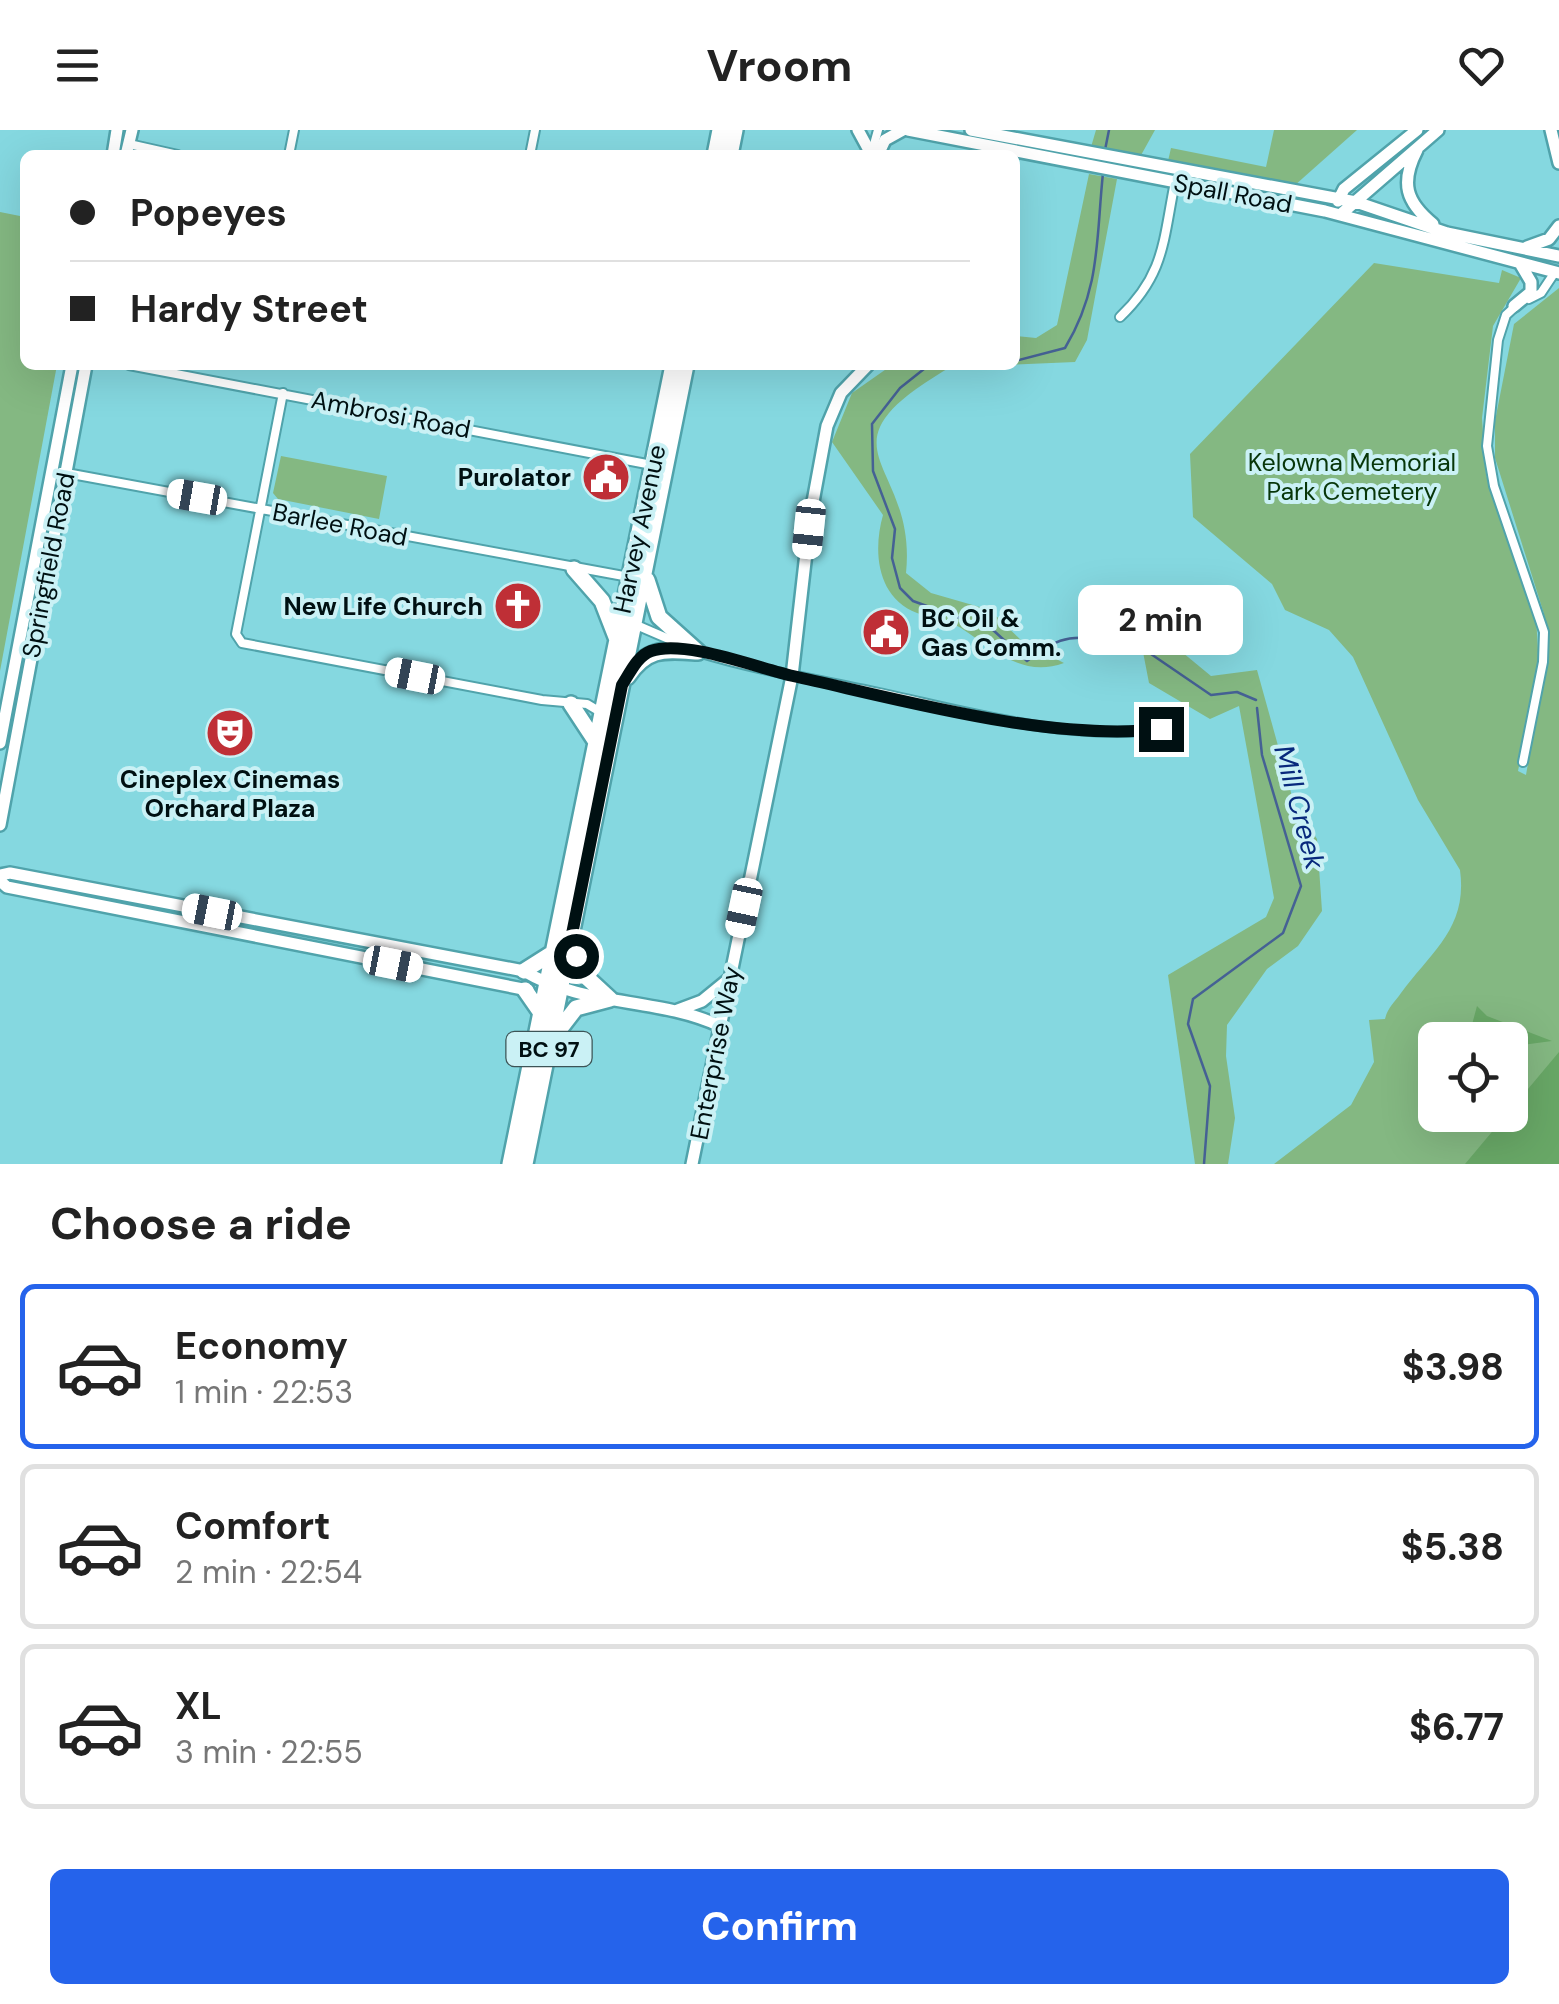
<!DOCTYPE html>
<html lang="en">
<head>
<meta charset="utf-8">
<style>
	:root { --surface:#fff; --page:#f6f6f6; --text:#222; --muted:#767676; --line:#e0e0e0; --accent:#2563eb }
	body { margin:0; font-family:"DM Sans",sans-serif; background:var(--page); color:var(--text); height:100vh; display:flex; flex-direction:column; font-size:38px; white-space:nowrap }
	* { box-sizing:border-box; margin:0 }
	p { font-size:32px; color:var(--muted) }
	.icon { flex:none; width:55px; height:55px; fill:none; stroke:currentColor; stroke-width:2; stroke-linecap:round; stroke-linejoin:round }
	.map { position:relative; height:1034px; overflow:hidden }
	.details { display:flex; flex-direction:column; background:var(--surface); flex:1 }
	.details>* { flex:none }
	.guide { position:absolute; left:20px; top:20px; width:1000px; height:220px; border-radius:15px; box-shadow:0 10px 40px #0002; display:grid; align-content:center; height:220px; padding:0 50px; background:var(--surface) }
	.fabs { position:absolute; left:1418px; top:892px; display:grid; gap:20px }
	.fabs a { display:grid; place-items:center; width:110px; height:110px; border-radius:15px; background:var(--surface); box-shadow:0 10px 40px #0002; font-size:50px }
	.end { position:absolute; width:45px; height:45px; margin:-22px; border:12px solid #001012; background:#fff; box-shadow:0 0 0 5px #fff }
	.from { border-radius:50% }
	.bubble { position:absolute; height:70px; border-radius:15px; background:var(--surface); box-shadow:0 10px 40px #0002; font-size:32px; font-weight:700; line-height:70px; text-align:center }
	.car { position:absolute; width:30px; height:60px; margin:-30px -15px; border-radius:12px; box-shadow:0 0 8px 2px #0007; background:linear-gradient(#fff 24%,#345 0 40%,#fff 0 76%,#345 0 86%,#fff 0) }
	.guide b { display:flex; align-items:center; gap:35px; height:95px; font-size:38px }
	.guide b+b { border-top:2px solid var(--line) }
	.guide i { width:25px; height:25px; background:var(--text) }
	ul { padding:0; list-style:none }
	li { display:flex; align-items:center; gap:30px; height:165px; margin:0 20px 15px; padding:0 30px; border:5px solid var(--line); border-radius:15px }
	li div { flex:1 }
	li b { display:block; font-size:38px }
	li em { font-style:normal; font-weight:700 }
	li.on { border-color:var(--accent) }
	li>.icon { width:90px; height:90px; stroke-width:1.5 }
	h2 { padding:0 50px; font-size:45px; line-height:120px }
	.cta { display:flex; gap:20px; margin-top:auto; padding:20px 50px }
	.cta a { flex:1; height:115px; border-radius:15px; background:var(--accent); color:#fff; font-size:40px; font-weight:700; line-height:115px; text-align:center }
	header { display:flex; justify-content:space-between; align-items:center; height:130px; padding:0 50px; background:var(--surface); font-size:45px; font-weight:700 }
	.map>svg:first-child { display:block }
	.green { fill:#84b882; fill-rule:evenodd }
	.forest { fill:#68a766 }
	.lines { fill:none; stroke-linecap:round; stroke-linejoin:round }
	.stream { stroke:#456194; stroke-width:2.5 }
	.street-casing { stroke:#50a3ab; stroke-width:12 }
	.secondary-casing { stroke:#50a3ab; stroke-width:16 }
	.highway-casing { stroke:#50a3ab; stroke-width:20 }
	.street { stroke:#fff; stroke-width:8 }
	.secondary { stroke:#fff; stroke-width:11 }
	.highway { stroke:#fff; stroke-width:15 }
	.route { stroke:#001012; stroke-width:12 }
	.labels { text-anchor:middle; stroke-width:8; stroke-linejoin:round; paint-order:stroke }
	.shield { fill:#caf1f5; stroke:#3d5456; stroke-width:2.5 }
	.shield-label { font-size:22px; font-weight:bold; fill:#001012 }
	.street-label { font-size:25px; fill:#001012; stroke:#caf1f5 }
	.park-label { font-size:25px; fill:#073609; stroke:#caf1f5 }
	.poi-label { font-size:25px; font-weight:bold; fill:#001012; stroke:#caf1f5; text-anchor:end }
	.water-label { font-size:28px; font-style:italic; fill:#08297c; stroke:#caf1f5 }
</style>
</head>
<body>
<header><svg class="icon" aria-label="menu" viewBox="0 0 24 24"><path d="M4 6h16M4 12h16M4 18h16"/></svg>Vroom<svg class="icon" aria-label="heart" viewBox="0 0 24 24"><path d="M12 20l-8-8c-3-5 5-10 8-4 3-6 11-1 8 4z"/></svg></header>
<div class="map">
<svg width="1559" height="1034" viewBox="0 0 1559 1034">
	<rect width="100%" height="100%" fill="#85d8e0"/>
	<path class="green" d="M1096 0H1155L1140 27 1091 17Z
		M1274 0H1357L1294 56 1168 31 1171 18 1266 37Z
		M1089 44 1117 49 1087 210 1075 232 1004 235H1015V206L1036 208 1057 195Z
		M0 82 25 87V235H57L0 541Z
		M1374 133 1499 153 1502 140 1521 148 1493 196 1482 288 1486 345 1536 487 1539 536 1518 641 1526 645 1548 519 1544 484 1495 328V291L1514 194 1559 158V1034H1274L1351 975 1374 932 1369 890 1385 889C1388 877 1394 873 1401 863 1431 822 1468 798 1460 740L1418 670 1353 527 1329 500 1285 480 1272 454 1193 387 1190 324ZM1435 910H1510V985H1435Z
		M892 235H954C806 320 918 328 906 443L931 463 990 480 1023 512 1064 533C1022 548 995 520 961 498 948 490 931 488 917 483 876 467 873 420 883 385L832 312 852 263Z
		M281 326 387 346 379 389 278 369 273 363Z
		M1148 494 1211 546 1257 540 1295 677 1317 709 1322 781 1298 816 1267 839 1227 895 1226 926 1235 988 1228 1034H1195L1168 845 1266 787 1274 768 1239 576 1210 589 1149 553 1138 496Z"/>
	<path class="forest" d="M1477 876 1487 886 1552 911 1515 916 1510 910 1470 902Z
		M1559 922V1034H1465Z"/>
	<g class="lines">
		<path class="stream" d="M1105 20 1109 0
			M1015 231 1065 218C1101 158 1096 109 1103 43
			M929 235 900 258 872 294 873 341 895 399 892 428 900 458 913 471 993 500 1027 531C1051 512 1068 503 1099 510
			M1148 522 1211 565 1237 562 1256 570
			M1204 1034 1210 956 1188 894 1193 869 1283 803 1301 756 1262 625 1257 578"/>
		<g class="street-casing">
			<path id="street" d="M129 14 178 25
				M289 25 294 0
				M530 25 535 0
				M871 25 878 0
				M1529 169 1541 163 1555 142
				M1517 175 1506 185 1498 210 1487 316 1494 356 1544 502 1543 532 1523 632
				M1120 187C1165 144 1163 111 1175 52
				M129 235 652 335
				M283 263 236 504 242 513 542 570 587 574 602 583
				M61 342 629 447
				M634 494 685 516
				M698 522C757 540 818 550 879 563 971 583 1066 611 1161 599"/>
		</g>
		<g class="secondary-casing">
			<path id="secondary" d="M858 0 871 24
				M908 0 1325 81 1559 143
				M971 0 1356 72 1447 103 1559 126
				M1551 0 1559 33
				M1417 20C1400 53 1406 72 1433 94
				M113 25 117 0
				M126 25 132 0
				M878 25 885 10 903 0
				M1338 71 1344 59 1417 0
				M1340 85 1438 0
				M1527 117 1549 109 1559 96
				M1514 176 1531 162V152L1521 135
				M0 613 72 235
				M0 695 86 235
				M0 745 10 743 524 841C583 877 658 867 720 896
				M0 751 7 757 528 860
				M678 880 702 871 729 849
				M692 1034 792 546 810 388 827 296 841 263 868 235"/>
		</g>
		<g class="highway-casing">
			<path id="highway" d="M715 25 720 0
				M730 25 735 0
				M574 439 602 471 616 507
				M647 450 659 487 698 522
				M627 547C647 517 664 520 698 522
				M571 574 596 612
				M574 813 583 844 610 869
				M524 841 554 822
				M525 860 541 883
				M556 904 576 878 610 869
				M510 1034 673 235
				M525 1034 686 235"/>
		</g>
		<use href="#street" class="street"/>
		<use href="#secondary" class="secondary"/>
		<use href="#highway" class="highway"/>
	</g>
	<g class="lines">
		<path class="route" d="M576 826 572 804 622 555C630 543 637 526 651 521 684 509 758 538 793 546 902 570 1052 612 1161 599"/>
	</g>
	<defs>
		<g id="civic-disc" transform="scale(2.5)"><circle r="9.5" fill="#bf2f36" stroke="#caf1f5"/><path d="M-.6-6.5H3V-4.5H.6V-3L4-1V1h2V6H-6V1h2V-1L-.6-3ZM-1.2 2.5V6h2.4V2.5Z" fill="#fff"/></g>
		<g id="church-disc" transform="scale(2.5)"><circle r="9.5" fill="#bf2f36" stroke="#caf1f5"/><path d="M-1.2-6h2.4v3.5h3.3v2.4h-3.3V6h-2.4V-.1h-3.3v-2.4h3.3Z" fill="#fff"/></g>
		<g id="theatre-disc" transform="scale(2.5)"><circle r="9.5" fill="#bf2f36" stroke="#caf1f5"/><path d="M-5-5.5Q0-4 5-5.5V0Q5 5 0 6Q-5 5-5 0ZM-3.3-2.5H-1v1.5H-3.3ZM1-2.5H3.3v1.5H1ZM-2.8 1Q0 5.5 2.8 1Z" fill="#fff"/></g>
	</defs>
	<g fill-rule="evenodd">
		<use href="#civic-disc" x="606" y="347"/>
		<use href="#church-disc" x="518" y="476"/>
		<use href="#civic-disc" x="886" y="502"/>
		<use href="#theatre-disc" x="230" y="603"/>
	</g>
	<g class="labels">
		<rect class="shield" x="506.5" y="902" width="85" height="34" rx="8"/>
		<g class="shield-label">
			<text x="549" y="927">BC 97</text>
		</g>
		<g class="street-label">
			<text transform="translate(1233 63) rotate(11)" y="9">Spall Road</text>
			<text transform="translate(391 284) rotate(11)" y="9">Ambrosi Road</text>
			<text transform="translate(340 394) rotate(11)" y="9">Barlee Road</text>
			<text transform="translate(639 399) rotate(-78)" y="9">Harvey Avenue</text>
			<text transform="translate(48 435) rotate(-79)" y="9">Springfield Road</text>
			<text transform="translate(715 923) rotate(-79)" y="9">Enterprise Way</text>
		</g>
		<g class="park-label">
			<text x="1352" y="341">Kelowna Memorial<tspan x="1352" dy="29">Park Cemetery</tspan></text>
		</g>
		<g class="poi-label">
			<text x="571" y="356">Purolator</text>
			<text x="483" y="485">New Life Church</text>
			<text x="921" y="497" text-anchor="start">BC Oil &amp;<tspan x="921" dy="29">Gas Comm.</tspan></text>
			<text x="230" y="658" text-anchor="middle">Cineplex Cinemas<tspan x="230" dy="29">Orchard Plaza</tspan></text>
		</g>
		<g class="water-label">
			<text transform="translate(1300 677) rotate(75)" y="10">Mill Creek</text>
		</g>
	</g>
</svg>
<div class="fabs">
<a><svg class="icon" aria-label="locate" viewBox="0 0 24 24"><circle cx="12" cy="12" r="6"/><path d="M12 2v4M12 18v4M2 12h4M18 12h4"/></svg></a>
</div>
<i class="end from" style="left:576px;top:826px"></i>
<i class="end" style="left:1161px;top:599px"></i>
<div class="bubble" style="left:1078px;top:455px;width:165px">2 min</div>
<i class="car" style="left:197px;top:367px;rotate:280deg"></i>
<i class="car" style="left:809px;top:399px;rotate:186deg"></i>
<i class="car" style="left:415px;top:546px;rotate:281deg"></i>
<i class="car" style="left:744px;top:778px;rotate:192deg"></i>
<i class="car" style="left:212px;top:782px;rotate:281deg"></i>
<i class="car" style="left:393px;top:834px;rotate:101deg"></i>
<div class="guide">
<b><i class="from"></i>Popeyes</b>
<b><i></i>Hardy Street</b>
</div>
</div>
<section class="details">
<h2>Choose a ride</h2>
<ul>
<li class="on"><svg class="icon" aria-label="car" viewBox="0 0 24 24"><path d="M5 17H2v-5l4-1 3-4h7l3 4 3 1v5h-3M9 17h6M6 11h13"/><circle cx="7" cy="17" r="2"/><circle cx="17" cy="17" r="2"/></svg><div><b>Economy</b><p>1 min · 22:53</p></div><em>$3.98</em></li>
<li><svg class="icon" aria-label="car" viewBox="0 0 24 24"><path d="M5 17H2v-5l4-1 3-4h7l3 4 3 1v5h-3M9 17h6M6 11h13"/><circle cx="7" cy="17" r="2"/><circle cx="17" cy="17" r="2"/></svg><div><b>Comfort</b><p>2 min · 22:54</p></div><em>$5.38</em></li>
<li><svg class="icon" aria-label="car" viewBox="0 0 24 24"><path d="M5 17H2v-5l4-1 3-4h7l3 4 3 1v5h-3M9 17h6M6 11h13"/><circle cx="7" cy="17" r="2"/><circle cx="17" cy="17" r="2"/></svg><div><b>XL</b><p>3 min · 22:55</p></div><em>$6.77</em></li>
</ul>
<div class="cta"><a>Confirm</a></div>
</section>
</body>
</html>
